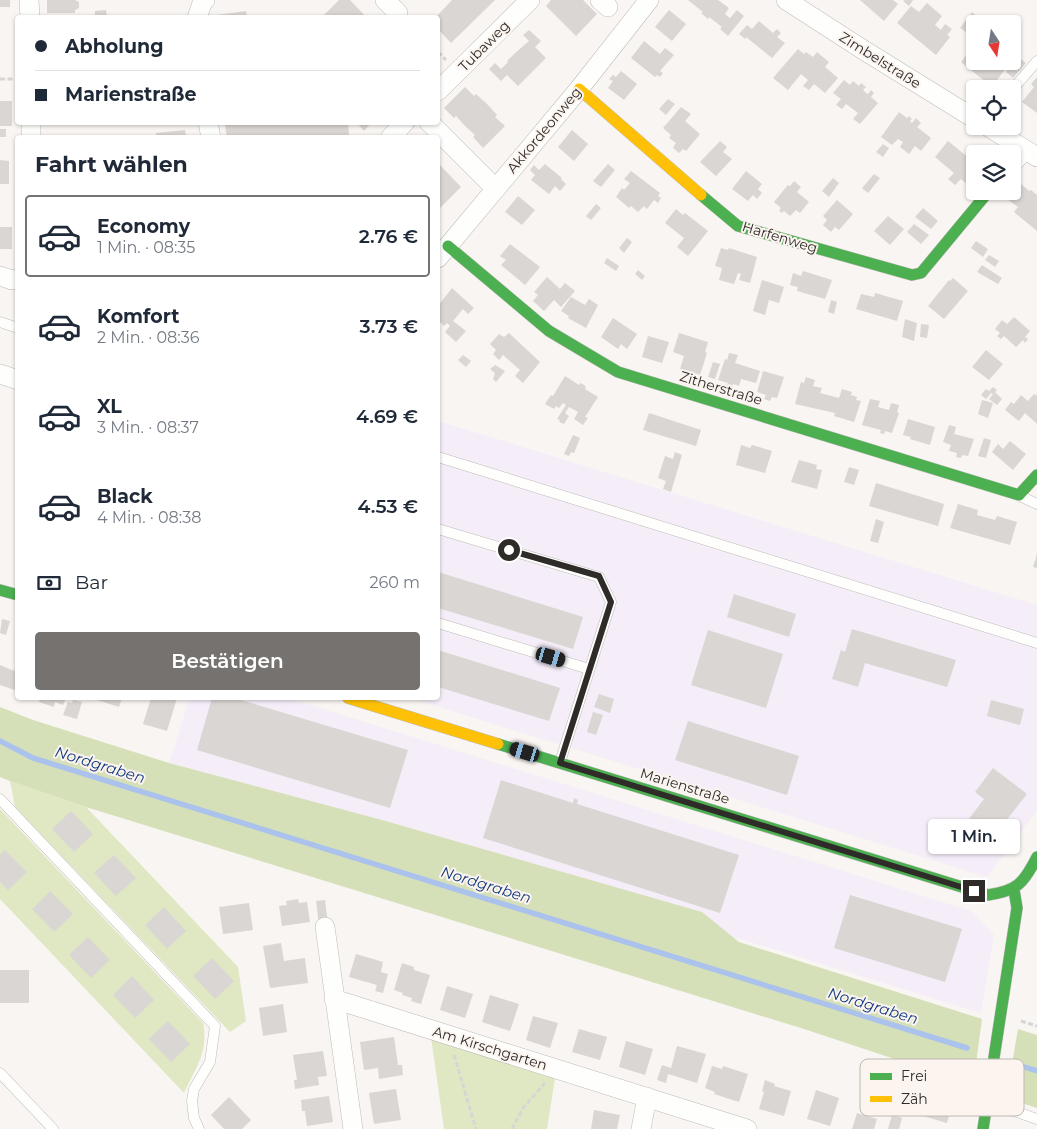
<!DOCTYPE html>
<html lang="de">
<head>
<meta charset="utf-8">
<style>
	:root { --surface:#fff; --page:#f6f6f7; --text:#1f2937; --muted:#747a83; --line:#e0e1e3; --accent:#75726f }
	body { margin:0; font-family:Montserrat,sans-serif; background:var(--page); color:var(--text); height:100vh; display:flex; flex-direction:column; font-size:19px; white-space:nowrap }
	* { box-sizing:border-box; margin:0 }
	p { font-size:16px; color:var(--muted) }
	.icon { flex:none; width:28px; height:28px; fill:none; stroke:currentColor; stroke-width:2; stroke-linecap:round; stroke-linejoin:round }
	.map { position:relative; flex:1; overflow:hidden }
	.details { position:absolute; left:15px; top:135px; width:425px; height:565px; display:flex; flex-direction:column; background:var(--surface); border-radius:5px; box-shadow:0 1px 4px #0004 }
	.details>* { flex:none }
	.top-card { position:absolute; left:15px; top:15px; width:425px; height:110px; border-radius:5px; box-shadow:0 1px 4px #0004; display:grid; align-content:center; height:110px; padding:0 20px; background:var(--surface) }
	.needle { width:32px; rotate:168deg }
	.buttons { position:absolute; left:966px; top:15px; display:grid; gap:10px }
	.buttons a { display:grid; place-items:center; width:55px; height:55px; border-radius:5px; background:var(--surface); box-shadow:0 1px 4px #0004; font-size:25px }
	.end { position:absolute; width:22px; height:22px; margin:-11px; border:6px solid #2e2b29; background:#fff; box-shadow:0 0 0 2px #fff }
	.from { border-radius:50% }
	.bubble { position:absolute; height:35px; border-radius:5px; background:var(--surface); box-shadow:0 1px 4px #0004; font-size:16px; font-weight:600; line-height:35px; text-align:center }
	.car { position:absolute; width:15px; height:30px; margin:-15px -8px; border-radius:6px; box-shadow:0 0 4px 1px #0007; background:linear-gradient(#222 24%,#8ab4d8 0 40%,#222 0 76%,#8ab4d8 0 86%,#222 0) }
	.top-card b { display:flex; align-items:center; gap:18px; height:48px; font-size:19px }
	.top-card b+b { border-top:1px solid var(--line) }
	.top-card i { width:12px; height:12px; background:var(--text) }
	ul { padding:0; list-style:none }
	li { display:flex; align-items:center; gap:15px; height:82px; margin:0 10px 8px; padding:0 10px; border:2px solid transparent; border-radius:5px }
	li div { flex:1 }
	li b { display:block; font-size:19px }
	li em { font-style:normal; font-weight:600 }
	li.selected { border-color:var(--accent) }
	li>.icon { width:45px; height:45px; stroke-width:1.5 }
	h2 { padding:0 20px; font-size:22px; line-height:60px }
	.pay { display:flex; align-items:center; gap:12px; height:55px; padding:0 20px; font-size:19px }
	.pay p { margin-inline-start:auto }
	.button { display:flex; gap:10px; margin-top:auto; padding:10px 20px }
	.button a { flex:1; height:58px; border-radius:5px; background:var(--accent); color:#fff; font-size:20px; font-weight:600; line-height:58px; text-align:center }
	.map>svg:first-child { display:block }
	.commercial { fill:#f5edf8 }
	.green { fill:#dfe8c2 }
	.forest { fill:#d6e0b8 }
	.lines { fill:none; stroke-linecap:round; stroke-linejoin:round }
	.stream { stroke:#abc3ec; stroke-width:5.5 }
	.building { fill:#d9d6d4 }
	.lane-casing { stroke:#bebbb9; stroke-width:11 }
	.street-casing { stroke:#bebbb9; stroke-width:20 }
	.fast-casing { stroke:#bebbb9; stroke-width:12 }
	.slow-casing { stroke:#bebbb9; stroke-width:12 }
	.path { stroke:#d7d6d5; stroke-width:3; stroke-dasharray:5 2.5; stroke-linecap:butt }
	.lane { stroke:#fefefd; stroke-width:10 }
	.street { stroke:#fefefd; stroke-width:19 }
	.fast { stroke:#4caf50; stroke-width:11 }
	.slow { stroke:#ffc107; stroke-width:11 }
	.route { stroke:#2e2b29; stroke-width:6 }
	.labels { text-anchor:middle; stroke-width:4; stroke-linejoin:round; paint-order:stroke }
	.street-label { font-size:14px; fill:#2e2b29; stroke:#fbf4ef }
	.water-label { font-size:15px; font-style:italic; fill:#113a80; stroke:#fbf4ef }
	.key { fill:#fbf4ef; stroke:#beb8b4; stroke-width:1 }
	.key-label { font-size:14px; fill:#2e2b29 }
</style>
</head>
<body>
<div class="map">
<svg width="1037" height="1129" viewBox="0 0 1037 1129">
	<rect width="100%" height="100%" fill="#f8f5f2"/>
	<path class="commercial" d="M438 421 1037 605V810L987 877 410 698H438Z
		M190 698H288L971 911 994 935 981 1013 169 763Z"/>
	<path class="green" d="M10 781 86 807 238 967 246 1021 230 1032 15 807Z
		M0 809 203 1023C209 1051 195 1069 184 1093L0 899Z
		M431 1037 555 1078 547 1129H444Z"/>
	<path class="forest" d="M0 707 33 720 169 763 382 820 702 912 739 942 982 1019 973 1085 804 1029 86 807 10 781 0 777Z
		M1018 1029 1037 1035V1108L1006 1098Z"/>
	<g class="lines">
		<path class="stream" d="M0 741 33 758 967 1048
			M1021 1066 1037 1071"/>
	</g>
	<path class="building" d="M0 0H10V7H0Z
		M47 0H75L79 2V8L75 10V13H47Z
		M339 0H350L367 18H325L323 16Z
		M452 0H495L451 43 438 29V18H435Z
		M551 0H583L597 14 576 36 546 6Z
		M688 0H718L729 8 725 14 730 18 737 10 744 16 728 36 720 29 722 27 709 17 708 19 701 13 703 12Z
		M860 0H893L898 4 884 21Z
		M905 0H913L909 6 903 1Z
		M927 3 942 16 935 25 941 30 945 24 952 29 947 35 950 37 936 55 897 23 911 6 919 12Z
		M106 10 107 18H95V11Z
		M669 10 686 24 672 41 655 27Z
		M246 11 247 18H217V15Z
		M972 12 984 24H975V34L973 37 960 28Z
		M759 21 773 33 777 29 781 33 777 37 785 43 772 58 746 37 745 39 739 34 747 25 752 29Z
		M529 30 541 41 535 47 546 58 518 86 507 75 501 81 489 69 495 63 501 69 508 62 507 61 514 54 529 41 523 35Z
		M644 41 660 54 665 48 674 55 660 71 663 73 660 77 657 75 655 77 631 58Z
		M975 44V61H995L997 63 998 61H1011L992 87 961 62Z
		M798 49 804 54 806 52 813 57 817 52 829 62 825 67 838 78 825 93 814 84 809 90 803 86 808 80 801 74 788 90 773 78Z
		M1018 57 1026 63 1013 78 1006 72Z
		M621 71 637 84 624 100 608 88 613 81 609 79 613 75 616 77Z
		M1037 77V113L1022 102 1034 87 1031 84Z
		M844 80 850 85 853 81 859 86 861 83 866 87 863 90 866 93 868 94 871 90 874 93 871 97 878 103 860 124 853 119 858 113 846 104 842 109 836 105 841 99 833 93Z
		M465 87 474 96 476 94 487 104 497 115 495 117 505 126 483 148 473 137 475 135 465 126 456 116 454 118 444 108Z
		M668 99 675 104 666 115 659 109Z
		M0 101H12V126H0Z
		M681 107 691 114 685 121 700 134 686 151 683 149 679 153 673 148 676 143 669 138 671 135 663 128Z
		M899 112 907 118 909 116 912 119 910 121 912 123 916 118 921 123 917 127 931 138 921 151 915 146 909 154 900 147 903 142 898 139 892 145 881 137Z
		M234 122H348L349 135 333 138H227L225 124Z
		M356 122H372L364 131Z
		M0 129H6V137H0Z
		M185 130 186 138H156V133Z
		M572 130 588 144 574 161 558 147Z
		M50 135H78V138H50Z
		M720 141 727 147 723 152 732 159 716 176 700 162Z
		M948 141 975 163V179L969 186 961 179 955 185 948 179 954 173 935 157Z
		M883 144 889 148 883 157 876 152Z
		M0 160 9 161V184H0Z
		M438 163 461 187 440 208 438 205Z
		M545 164 562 178 561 179 566 184 560 191 555 186 549 194 531 180 535 175 530 170 534 165 539 170Z
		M608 164 615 170 601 187 593 181Z
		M631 171 660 193 658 196 661 198 658 203 654 200 647 209 644 206 638 212 631 206 629 208 616 197 622 188 624 190 630 183 624 179Z
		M746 171 762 184 758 189 762 193 757 199 753 195 748 201 732 189Z
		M874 174 880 178 868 193 862 188Z
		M833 178 839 183 829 197 822 191Z
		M794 181 801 187 797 192 809 202 800 213 796 210 790 216 784 211 782 213 779 211 781 208 774 202 788 185 790 186Z
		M1020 183 1029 191 1031 190 1037 195V231L1014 212 1018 207 1007 199Z
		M518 196 535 210 522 225 505 212Z
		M837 200 853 214 839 230 835 227 831 232 823 225 827 220 823 216Z
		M596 204 601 208 591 220 586 216Z
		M923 208 938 221 931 229 915 217Z
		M676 209 683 215 685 213 708 231 688 256 677 247 684 238 665 223Z
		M888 216 904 229 890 245 874 231Z
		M914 224 929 235 921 244 907 232Z
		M0 227H12V249H0Z
		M627 238 632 242 624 253 619 248Z
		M976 241 988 249 983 257 971 248Z
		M510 244 540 267 525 285 501 265 506 260 500 256Z
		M721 248 728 250 729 248 757 257 750 283 739 280 741 274 738 273 734 284 719 280 722 268 715 266Z
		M989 255 999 261 995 267 985 260Z
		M607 258 619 266 616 271 604 263Z
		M982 265 1002 278 998 284 977 272Z
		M638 270 645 276 642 280 635 274Z
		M803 271 832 280 825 299 797 291 798 287 790 285 793 273 801 276Z
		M547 277 560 289 565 283 575 291 561 307 554 300 544 311 533 301 538 295 534 292Z
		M953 278 968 291 944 319 928 306 949 280 950 281Z
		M762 280 784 287 779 303 769 300 765 315 753 311Z
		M452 288 474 308 468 314 463 309 453 321 466 331 456 342 445 332 450 326 447 323 444 326 438 320V306Z
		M875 293 903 301 897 321 856 309 861 294 874 297Z
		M571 297 585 305 589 299 598 305 586 328 568 318 569 316 561 311Z
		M831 300 837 302 834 314 828 312Z
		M1014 317 1030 331 1025 337 1028 339 1025 343 1023 340 1016 347 1004 336 1001 339 997 336 1000 333 995 329 1002 320 1007 324Z
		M613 318 637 334 627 349 621 344 618 349 601 337Z
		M905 319 917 323 914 341 902 337Z
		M921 324 929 325 927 338 920 337Z
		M509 333 540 362 523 383 515 376 520 370 503 355 499 360 493 354 496 350 490 344 499 334 504 337Z
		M679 333 708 342 705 352 707 353 700 375 694 373 692 378 687 377 689 371 680 369 684 356 673 352Z
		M648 336 669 342 662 363 642 357Z
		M986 350 1003 364 989 380 972 367Z
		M729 353 738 355 735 363 760 371 756 383 741 379 739 386 733 384 732 388 726 387 728 383 718 380 725 359 727 360Z
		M463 355 471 361 466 367 458 360Z
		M713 362 720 364 715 379 708 377Z
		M495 365 505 371 496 382 493 379 495 373 490 369Z
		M763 371 784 377 777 398 772 397 770 401 764 399 766 395 757 392Z
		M565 376 579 385 580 383 584 385 586 387 585 389 598 397 585 417 588 418 583 425 574 419 578 412 569 407 565 413 569 416 564 424 559 422 560 420 557 419 566 405 563 403 559 408 556 406 554 409 545 404 551 395 553 396Z
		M806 377 815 380 813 386 822 388 820 393 839 398 842 389 852 392 851 395 857 397 856 400 861 401 854 422 834 416 835 413 795 404 801 382 804 383Z
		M993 387 997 390 995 392 1002 399 997 405 989 399 993 394 991 393 986 399 981 395 986 389 989 391Z
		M1034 394 1037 396V424L1025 413 1019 421 1005 410 1011 402 1014 404 1021 395 1028 401Z
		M870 399 880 401 878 407 889 410 891 403 899 405 897 412 899 413 892 433 885 431 884 434 880 433 881 430 862 425Z
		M982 400 993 403 988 418 978 414Z
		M649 413 701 430 696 446 643 430Z
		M908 419 935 427 930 445 910 439 911 437 903 435Z
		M949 425 956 427 954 434 974 439 968 456 962 455 961 458 956 457 957 453 949 451 951 445 943 442Z
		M573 435 580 438 574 453 571 452 569 456 564 454Z
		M984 438 991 440 986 458 978 456Z
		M1010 441 1026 454 1013 470 992 452 998 444 1003 449Z
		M741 445 750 448 752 445 772 451 765 473 736 465Z
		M675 452 682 455 671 492 663 489 666 481 658 478 665 456 673 459Z
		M799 460 817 465 816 469 822 470 817 489 791 482Z
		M849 467 859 470 854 485 844 482Z
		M876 483 944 504 938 526 869 506Z
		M958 504 978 510 977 515 995 520 997 516 1017 522 1010 545 950 528Z
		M876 519 884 522 878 543 870 541Z
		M1037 554V568L1033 567Z
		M438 572 583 617 573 649 438 608Z
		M734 594 796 614 789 637 727 617Z
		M2 619 10 621 6 635 0 633Z
		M852 629 956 660 947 687 865 663 858 687 832 679 841 650 845 652Z
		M708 630 783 654 766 708 691 685Z
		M438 650 560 688 549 721 438 687Z
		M18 663V691L0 685V665L14 671Z
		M599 694 614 699 610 713 594 707Z
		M37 698H66L63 705 55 702 54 707 39 702 40 699Z
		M98 698H122L119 707 97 700Z
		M151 698H177L167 731 143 724Z
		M212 698H234L408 750 390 808 197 750Z
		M73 700 82 702 77 719 63 715 68 702 72 703Z
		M991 700 1024 709 1020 725 987 716Z
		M593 712 603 715 596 735 587 732Z
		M688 721 799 756 787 795 675 760Z
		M993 768 1027 794 980 854 956 836 984 799 975 792Z
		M501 780 573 803 574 798 578 800 577 804 739 855 720 913 483 838Z
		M71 811 93 834 74 852 52 829Z
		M5 850 27 872 8 890 0 882V855Z
		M114 855 136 878 116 896 94 873Z
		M50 891 73 914 54 932 32 909Z
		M850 895 962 929 945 982 834 948Z
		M298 899 299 903 307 902 310 922 282 926 279 906 287 905 286 901Z
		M325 900 328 924 319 925 316 901Z
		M249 903 253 930 223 934 219 907Z
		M164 907 186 931 167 949 145 925Z
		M88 937 110 960 91 978 69 955Z
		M281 943 284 961 305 958 308 983 270 988 263 946Z
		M356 954 383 962 381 972 388 974 383 993 375 991 377 985 349 977Z
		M212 958 234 981 215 999 193 976Z
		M402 963 414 967V970L430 975 421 1004 411 1001 412 998 402 995 403 993 394 990Z
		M0 970H29V1003H0Z
		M132 976 154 1000 135 1018 113 995Z
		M447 986 473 994 465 1018 440 1010Z
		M490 995 519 1004 510 1031 482 1022Z
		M283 1004 287 1032 263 1036 259 1008Z
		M533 1016 558 1023 550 1048 526 1040Z
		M168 1021 190 1044 171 1062 149 1039Z
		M579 1029 607 1037 600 1060 572 1052Z
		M394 1037 398 1065H402L403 1075 379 1079 378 1068 364 1070 360 1042Z
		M626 1041 653 1049 645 1075 619 1067Z
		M677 1046 706 1054 697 1083 668 1074 666 1083 657 1080 662 1065 671 1068Z
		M323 1051 327 1076 318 1077 319 1085 295 1089 294 1080H297L293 1055Z
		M712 1066 722 1069 723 1066 748 1074 739 1102 714 1094 715 1092 705 1088Z
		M765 1080 775 1084 774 1086 791 1091 784 1116 759 1109 764 1092 762 1091Z
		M396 1089 401 1120 374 1124 369 1093Z
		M816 1090 839 1098 830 1126 807 1119Z
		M930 1092 954 1099 947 1123 923 1116Z
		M329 1096 333 1122 307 1126 305 1111H302L301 1100Z
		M229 1097 251 1120 242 1129H224L211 1115Z
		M594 1110 620 1115 617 1129H591Z
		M857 1113 877 1119 874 1129H852Z
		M892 1115 902 1118 899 1129H888Z"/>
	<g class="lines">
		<g class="lane-casing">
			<path id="lane" d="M1012 90 1037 61
				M0 322 18 328
				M438 457 1037 643
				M1020 496 1037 504
				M438 529 599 577 611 602 560 762
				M438 623 589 669
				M0 799 215 1026 210 1062 194 1089 192 1101 194 1118 199 1129
				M0 1073 53 1129
				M988 1102 1037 1119"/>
		</g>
		<g class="street-casing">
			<path id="street" d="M29 0 30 18
				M385 0 398 13
				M600 0 608 7
				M786 0 862 49 975 119
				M197 18 202 3 205 0
				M438 91 530 0
				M31 122V138
				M208 122 211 138
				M429 122 496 189
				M987 126 1037 157
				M390 138 405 122
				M1012 164 1024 150
				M438 258 579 89 649 0
				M0 276 12 280 18 279
				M0 374 18 380
				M325 927 353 1129
				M334 999 747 1129
				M641 1129 647 1097"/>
		</g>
		<g class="fast-casing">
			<path id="fast" d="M701 195 738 226 912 275 921 273 989 191
				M448 246 549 331 618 372 1019 495 1037 475
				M0 590 18 595
				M498 744 988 895C1017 891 1024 883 1037 857
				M983 1129 1017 908 1014 890"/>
		</g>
		<g class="slow-casing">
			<path id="slow" d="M579 89 701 195
				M348 698 498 744"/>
		</g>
		<path class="path" d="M438 52 446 60
			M0 79H18
			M1021 1021 1037 1026
			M454 1055 476 1129
			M512 1129 523 1108 545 1083"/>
		<use href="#lane" class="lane"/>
		<use href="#street" class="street"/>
		<use href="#fast" class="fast"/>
		<use href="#slow" class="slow"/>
	</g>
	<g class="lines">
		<path class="route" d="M509 550 599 576 611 602 560 763 974 891"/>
	</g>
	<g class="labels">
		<g class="street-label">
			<text transform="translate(484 46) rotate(-45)" y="5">Tubaweg</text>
			<text transform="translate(880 60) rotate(32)" y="5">Zimbelstraße</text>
			<text transform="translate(544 130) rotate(-50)" y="5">Akkordeonweg</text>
			<text transform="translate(780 237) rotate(17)" y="5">Harfenweg</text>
			<text transform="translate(721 388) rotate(17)" y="5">Zitherstraße</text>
			<text transform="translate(685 786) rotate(17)" y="5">Marienstraße</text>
			<text transform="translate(490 1048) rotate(17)" y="5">Am Kirschgarten</text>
		</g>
		<g class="water-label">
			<text transform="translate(100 765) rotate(17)" y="5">Nordgraben</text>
			<text transform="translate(486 885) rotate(17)" y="5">Nordgraben</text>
			<text transform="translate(873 1006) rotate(17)" y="5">Nordgraben</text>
		</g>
	</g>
	<rect x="860" y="1059" width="164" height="57" rx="8" class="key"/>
	<rect x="870" y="1073" width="22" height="7" fill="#4caf50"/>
	<rect x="870" y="1096" width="22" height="6" fill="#ffc107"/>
	<g class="key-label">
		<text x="901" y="1081">Frei</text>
		<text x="901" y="1104">Zäh</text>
	</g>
</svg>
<div class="buttons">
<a><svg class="needle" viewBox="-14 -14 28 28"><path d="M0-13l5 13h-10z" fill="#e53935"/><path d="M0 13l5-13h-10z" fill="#747a83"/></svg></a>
<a><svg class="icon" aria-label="locate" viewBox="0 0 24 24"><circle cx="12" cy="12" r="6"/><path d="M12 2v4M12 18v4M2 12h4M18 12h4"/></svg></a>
<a><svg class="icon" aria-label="layers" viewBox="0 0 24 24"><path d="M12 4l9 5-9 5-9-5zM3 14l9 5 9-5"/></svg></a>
</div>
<i class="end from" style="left:509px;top:550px"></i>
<i class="end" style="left:974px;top:891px"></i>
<div class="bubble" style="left:928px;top:819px;width:92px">1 Min.</div>
<i class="car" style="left:551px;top:657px;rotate:106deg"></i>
<i class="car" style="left:525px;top:752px;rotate:287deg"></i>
<div class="top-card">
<b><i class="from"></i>Abholung</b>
<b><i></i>Marienstraße</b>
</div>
<section class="details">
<h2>Fahrt wählen</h2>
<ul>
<li class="selected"><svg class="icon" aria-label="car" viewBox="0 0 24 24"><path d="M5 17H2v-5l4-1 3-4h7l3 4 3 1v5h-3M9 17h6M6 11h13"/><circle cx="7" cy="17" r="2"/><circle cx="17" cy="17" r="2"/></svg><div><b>Economy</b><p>1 Min. · 08:35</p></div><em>2.76 €</em></li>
<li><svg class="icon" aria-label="car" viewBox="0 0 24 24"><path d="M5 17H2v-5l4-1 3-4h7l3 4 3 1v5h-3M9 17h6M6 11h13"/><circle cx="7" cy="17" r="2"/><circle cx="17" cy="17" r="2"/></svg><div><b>Komfort</b><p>2 Min. · 08:36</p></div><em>3.73 €</em></li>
<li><svg class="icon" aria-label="car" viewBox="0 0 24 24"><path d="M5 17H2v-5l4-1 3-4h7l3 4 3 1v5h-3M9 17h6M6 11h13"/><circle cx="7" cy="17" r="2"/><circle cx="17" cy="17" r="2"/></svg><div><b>XL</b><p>3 Min. · 08:37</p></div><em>4.69 €</em></li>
<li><svg class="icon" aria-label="car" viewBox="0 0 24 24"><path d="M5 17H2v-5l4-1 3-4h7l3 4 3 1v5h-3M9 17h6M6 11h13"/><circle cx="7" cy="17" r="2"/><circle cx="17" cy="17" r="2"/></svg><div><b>Black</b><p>4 Min. · 08:38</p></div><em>4.53 €</em></li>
</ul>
<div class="pay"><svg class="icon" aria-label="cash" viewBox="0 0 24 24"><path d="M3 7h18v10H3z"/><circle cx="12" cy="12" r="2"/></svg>Bar<p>260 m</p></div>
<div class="button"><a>Bestätigen</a></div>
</section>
</div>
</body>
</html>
